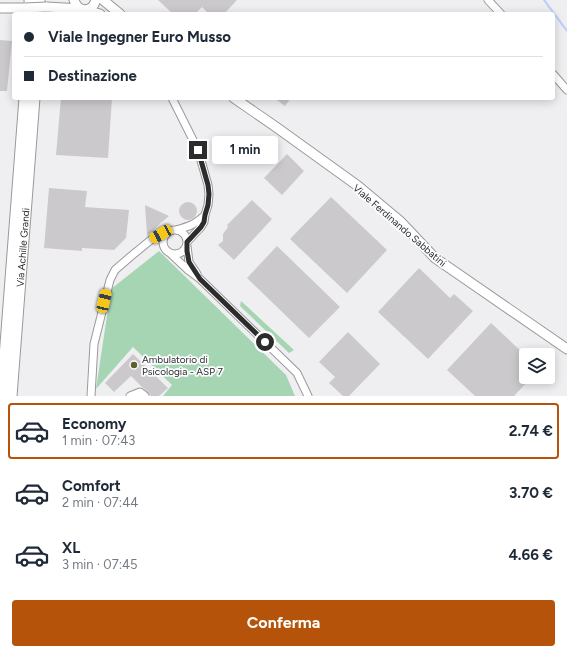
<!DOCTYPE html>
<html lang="it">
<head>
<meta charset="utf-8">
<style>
	:root { --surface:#fff; --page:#f6f6f7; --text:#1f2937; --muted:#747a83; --line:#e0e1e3; --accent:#b45309 }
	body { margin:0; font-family:Figtree,sans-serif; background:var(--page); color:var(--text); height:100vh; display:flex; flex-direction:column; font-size:15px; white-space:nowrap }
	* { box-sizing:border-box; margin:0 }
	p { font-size:13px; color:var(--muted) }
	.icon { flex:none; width:22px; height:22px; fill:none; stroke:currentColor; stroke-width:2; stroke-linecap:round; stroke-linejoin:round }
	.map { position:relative; height:396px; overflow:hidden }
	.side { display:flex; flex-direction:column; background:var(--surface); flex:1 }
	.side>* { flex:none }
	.top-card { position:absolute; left:12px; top:12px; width:543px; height:88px; border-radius:4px; box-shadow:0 2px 10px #0003; display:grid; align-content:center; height:88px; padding:0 12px; background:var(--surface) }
	.buttons { position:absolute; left:519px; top:348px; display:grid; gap:8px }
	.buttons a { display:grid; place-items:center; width:36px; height:36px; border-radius:4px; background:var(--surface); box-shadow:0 2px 10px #0003; font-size:20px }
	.end { position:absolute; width:18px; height:18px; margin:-9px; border:5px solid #2c2c2d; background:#fff; box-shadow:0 0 0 2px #fff }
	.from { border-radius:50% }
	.bubble { position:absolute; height:28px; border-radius:4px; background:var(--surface); box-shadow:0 2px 10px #0003; font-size:13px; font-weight:700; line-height:28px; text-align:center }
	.car { position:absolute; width:12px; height:24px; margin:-12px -6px; border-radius:5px; box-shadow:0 0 3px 1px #0007; background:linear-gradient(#f5c518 24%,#345 0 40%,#f5c518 0 76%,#345 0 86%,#f5c518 0) }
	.top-card b { display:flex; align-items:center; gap:14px; height:38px; font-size:15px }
	.top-card b+b { border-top:1px solid var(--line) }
	.top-card i { width:10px; height:10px; background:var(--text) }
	ul { padding:7px 0 0; list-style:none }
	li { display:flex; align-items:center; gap:12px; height:56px; margin:0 8px 6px; padding:0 4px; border:2px solid transparent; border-radius:4px }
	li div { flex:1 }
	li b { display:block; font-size:15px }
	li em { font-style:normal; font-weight:700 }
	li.current { border-color:var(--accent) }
	li>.icon { width:36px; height:36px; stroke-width:1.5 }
	.action { display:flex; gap:8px; margin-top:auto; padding:8px 12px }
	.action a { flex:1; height:46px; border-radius:4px; background:var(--accent); color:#fff; font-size:16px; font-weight:700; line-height:46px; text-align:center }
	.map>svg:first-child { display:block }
	.green { fill:#a6d5b3 }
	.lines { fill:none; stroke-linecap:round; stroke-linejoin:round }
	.stream { stroke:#b7cef8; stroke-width:2 }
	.building { fill:#cbc9cb }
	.minor-casing { stroke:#99999b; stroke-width:9 }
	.tertiary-casing { stroke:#99999b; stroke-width:11 }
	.primary-casing { stroke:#99999b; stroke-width:13 }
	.minor { stroke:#fff; stroke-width:7 }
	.tertiary { stroke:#fff; stroke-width:9 }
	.primary { stroke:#fff; stroke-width:11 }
	.tertiary-bridge-casing { stroke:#99999b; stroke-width:11; stroke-linecap:butt }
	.tertiary-bridge { stroke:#fff; stroke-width:9 }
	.route { stroke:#2c2c2d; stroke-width:5 }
	.poi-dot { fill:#615f2c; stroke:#fcfdff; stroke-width:1.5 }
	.labels { text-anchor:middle; stroke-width:3.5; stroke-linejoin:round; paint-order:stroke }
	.street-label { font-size:10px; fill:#2c2c2d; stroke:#fcfdff }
	.poi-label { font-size:10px; fill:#2c2c2d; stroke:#fcfdff; text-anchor:start }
</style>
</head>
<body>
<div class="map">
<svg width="567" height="396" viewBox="0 0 567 396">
	<rect width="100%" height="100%" fill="#efeff2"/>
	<path class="green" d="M159 251 286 375 295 396H163L172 385 133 347 96 389 111 289Z
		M241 301 294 350 289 353 240 306Z"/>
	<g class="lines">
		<path class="stream" d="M544 0 567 31"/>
	</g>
	<path class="building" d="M158 0H237L224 14H209L202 7 195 14H173Z
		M0 40 12 41 7 91H0Z
		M61 98H112L108 158 56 155Z
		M274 98H291L285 106Z
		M287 154 304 171 282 195 264 178Z
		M49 188 87 191 85 207 129 210 126 238 114 250 82 248V251L44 248Z
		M331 197 387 250 347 293 290 239Z
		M252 200 272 219 234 260 218 245 223 241V234L228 227 227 225Z
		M179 211a9 9 0 1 1 18 0a9 9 0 1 1-18 0Z
		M145 205 169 216 147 235Z
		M277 246 340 307 309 338 247 278Z
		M419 268 450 298 454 294 473 311 428 359 378 312Z
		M491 323 523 353 526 350V377H532L514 396H475L447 370Z
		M348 332 380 364 349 396H343L329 383 335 377 319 362Z
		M133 354 168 388 159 396H151L131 376 114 392 105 383Z"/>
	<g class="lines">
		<g class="minor-casing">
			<path id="minor" d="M488 0 501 14
				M553 74 567 90
				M172 98 198 150 208 185 209 194 208 205 205 215 204 222 201 227 187 242
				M163 242a12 12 0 1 1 24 0a12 12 0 1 1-24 0Z
				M176 230C190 226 194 225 205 215
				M187 246 189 262 197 274
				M171 254 188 270 200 279 297 373 308 396
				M91 396 94 344 110 280 115 270 130 257 152 239 161 234 168 232
				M130 396 140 392 145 396"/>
		</g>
		<g class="tertiary-casing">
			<path id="tertiary" d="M74 0C78 13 92 13 96 0
				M103 0 120 14
				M46 7 82 9
				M0 8H25
				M86 10 100 14
				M234 98 276 127 358 186 401 222 435 258 567 349"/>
		</g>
		<g class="primary-casing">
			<g id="primary">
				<path d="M30 0 31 14"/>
				<path d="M39 0 40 14"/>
				<path d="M2 396 25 98"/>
				<path id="s1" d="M11 396 34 98"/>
			</g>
		</g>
		<use href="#minor" class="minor"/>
		<use href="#tertiary" class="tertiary"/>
		<use href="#primary" class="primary"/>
		<g class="tertiary-bridge-casing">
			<path id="tertiary-bridge" d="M25 8 46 7"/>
		</g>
		<use href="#tertiary-bridge" class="tertiary-bridge"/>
	</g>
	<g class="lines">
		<path class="route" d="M198 150 208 185 209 194 208 205 205 215 204 222 201 227 187 242V251L189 262 200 279 265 342"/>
	</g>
	<circle class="poi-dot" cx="134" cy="365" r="4"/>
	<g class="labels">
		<g class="street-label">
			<text transform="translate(400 225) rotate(41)" y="4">Viale Ferdinando Sabbatini</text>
			<text dy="4" stroke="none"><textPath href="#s1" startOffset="149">Via Achille Grandi</textPath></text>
		</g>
		<g class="poi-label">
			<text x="142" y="363">Ambulatorio di<tspan x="142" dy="12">Psicologia - ASP 7</tspan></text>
		</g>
	</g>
</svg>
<div class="buttons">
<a><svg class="icon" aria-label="layers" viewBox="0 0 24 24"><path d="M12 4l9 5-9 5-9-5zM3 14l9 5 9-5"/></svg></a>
</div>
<i class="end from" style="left:265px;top:342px"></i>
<i class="end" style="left:198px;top:150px"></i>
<div class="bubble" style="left:212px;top:136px;width:66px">1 min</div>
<i class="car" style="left:161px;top:234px;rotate:241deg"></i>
<i class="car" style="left:104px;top:301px;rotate:13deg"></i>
<div class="top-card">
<b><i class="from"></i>Viale Ingegner Euro Musso</b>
<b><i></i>Destinazione</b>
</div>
</div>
<section class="side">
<ul>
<li class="current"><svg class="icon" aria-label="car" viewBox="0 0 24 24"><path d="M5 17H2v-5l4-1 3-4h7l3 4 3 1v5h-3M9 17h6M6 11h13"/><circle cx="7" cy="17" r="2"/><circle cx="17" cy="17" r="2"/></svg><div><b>Economy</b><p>1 min · 07:43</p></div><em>2.74 €</em></li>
<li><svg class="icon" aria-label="car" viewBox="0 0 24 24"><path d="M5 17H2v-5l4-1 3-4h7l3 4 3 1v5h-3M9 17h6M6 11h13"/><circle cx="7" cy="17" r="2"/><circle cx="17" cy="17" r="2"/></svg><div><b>Comfort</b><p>2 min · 07:44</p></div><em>3.70 €</em></li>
<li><svg class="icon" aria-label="car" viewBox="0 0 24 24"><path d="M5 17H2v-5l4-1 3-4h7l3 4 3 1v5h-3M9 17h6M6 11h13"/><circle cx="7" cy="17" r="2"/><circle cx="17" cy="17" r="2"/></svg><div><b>XL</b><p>3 min · 07:45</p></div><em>4.66 €</em></li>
</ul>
<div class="action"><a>Conferma</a></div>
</section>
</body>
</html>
